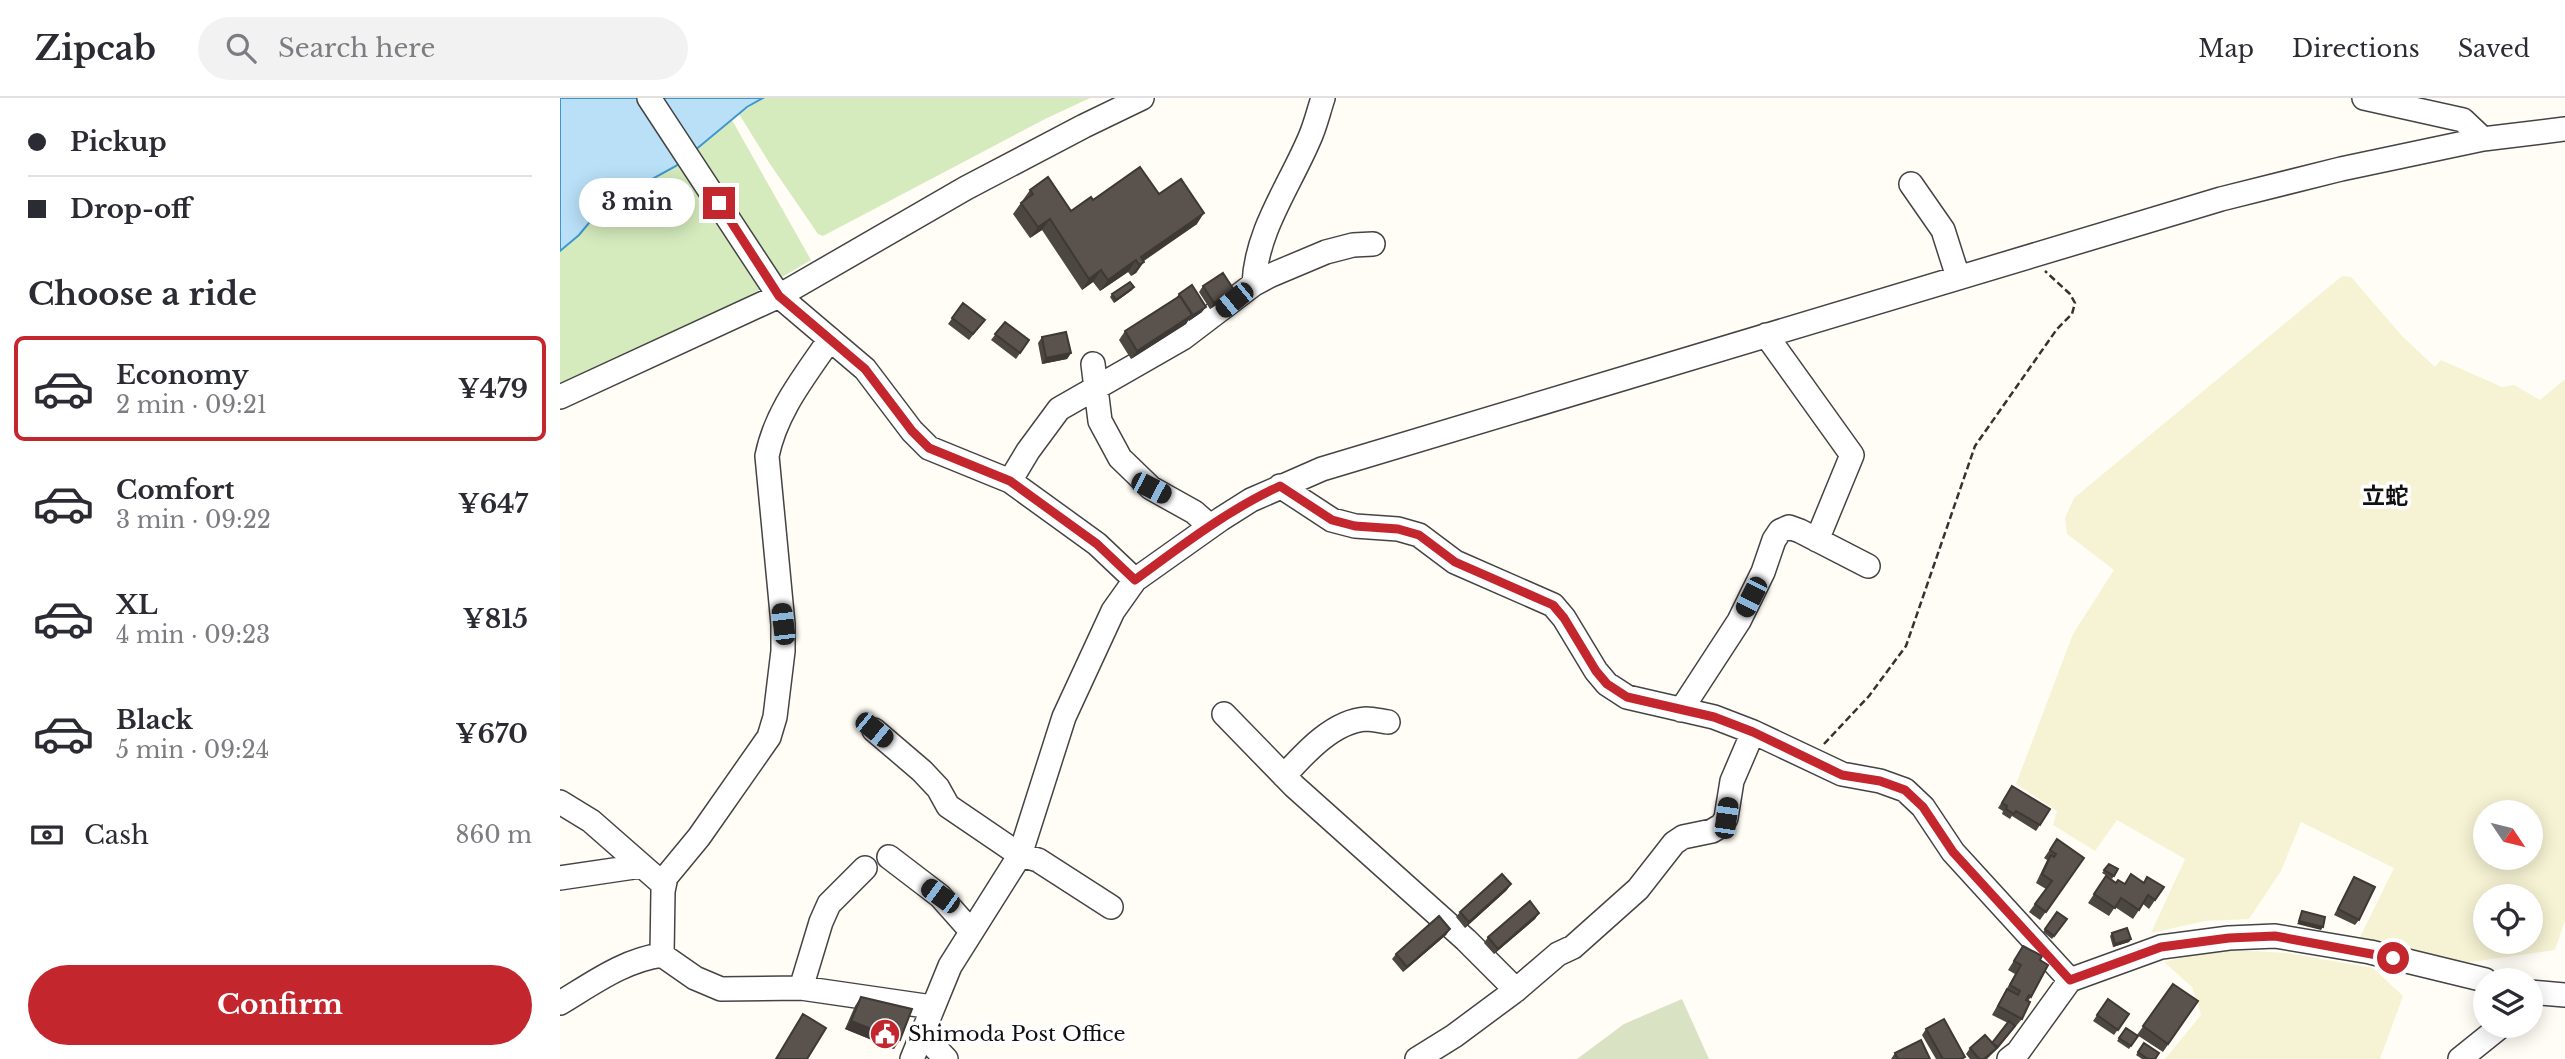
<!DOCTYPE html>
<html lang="en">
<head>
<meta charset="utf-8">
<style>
	:root { --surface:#fff; --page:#f2f2f3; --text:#2b2b33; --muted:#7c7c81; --line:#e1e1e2; --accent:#c4262e }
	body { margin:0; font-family:"Libre Baskerville","Noto Sans JP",serif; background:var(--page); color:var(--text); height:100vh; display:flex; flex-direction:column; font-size:26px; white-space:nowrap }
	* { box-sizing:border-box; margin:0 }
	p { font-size:23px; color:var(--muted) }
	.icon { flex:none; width:38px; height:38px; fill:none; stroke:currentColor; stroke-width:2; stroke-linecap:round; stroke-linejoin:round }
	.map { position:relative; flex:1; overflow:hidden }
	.side { display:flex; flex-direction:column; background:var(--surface); width:560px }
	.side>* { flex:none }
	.top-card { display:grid; align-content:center; height:154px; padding:0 28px; background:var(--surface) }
	.needle { width:46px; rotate:125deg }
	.controls { position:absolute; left:1913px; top:702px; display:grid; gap:14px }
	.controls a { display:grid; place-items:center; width:70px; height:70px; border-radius:50%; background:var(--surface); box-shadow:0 4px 18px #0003; font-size:35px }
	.end { position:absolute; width:32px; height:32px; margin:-16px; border:9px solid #c4262e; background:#fff; box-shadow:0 0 0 4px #fff }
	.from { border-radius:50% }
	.bubble { position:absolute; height:49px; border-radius:24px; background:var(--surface); box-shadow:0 4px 18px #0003; font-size:23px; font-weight:800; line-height:49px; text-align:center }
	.car { position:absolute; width:21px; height:42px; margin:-21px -10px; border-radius:9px; box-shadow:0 0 5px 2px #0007; background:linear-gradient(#222 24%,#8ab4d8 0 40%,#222 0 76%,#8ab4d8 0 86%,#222 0) }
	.top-card b { display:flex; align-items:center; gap:24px; height:66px; font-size:26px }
	.top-card b+b { border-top:2px solid var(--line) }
	.top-card i { width:18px; height:18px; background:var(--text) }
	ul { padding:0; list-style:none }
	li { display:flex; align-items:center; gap:21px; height:105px; margin:0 14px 10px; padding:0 14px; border:4px solid transparent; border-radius:10px }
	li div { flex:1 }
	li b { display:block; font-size:26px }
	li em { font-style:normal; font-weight:800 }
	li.current { border-color:var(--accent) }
	li>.icon { width:63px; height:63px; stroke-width:1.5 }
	h2 { padding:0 28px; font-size:32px; line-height:84px }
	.pay { display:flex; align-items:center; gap:18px; height:77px; padding:0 28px; font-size:26px }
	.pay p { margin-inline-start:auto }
	.primary-button { display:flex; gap:14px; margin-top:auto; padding:14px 28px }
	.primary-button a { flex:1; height:80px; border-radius:42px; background:var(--accent); color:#fff; font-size:28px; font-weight:800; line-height:80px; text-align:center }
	header { display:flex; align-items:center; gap:42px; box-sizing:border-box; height:98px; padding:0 35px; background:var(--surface); border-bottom:2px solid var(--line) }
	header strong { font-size:33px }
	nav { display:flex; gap:38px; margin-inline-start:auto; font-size:24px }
	.search { width:490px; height:63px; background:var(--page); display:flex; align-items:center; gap:18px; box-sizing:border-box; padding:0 24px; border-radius:38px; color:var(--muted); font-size:26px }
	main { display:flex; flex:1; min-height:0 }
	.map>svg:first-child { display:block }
	.farmland { fill:#f6f3d4; fill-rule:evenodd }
	.green { fill:#d5ebbd }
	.cemetery { fill:#d9e3c4 }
	.water { fill:#b9e0f7; stroke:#3f96cf; stroke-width:2 }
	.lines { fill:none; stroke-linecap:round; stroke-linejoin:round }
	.minor-casing { stroke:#444; stroke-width:26 }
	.path { stroke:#333; stroke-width:2.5; stroke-dasharray:7 3.5; stroke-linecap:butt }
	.minor { stroke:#fff; stroke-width:23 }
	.wall { fill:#4d4742 }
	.shaded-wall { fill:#3f3936 }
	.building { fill:#5a524d; stroke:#3f3936; stroke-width:2 }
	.route { stroke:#c4262e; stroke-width:9 }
	.labels { text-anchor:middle; stroke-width:7; stroke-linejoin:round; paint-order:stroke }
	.poi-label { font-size:21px; fill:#111; stroke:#fff; text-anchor:start }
	.neighbourhood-label { font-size:23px; font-weight:bold; fill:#111; stroke:#fff }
</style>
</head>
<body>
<header>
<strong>Zipcab</strong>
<div class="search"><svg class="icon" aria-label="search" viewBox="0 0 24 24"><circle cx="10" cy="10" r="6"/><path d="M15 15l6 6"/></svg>Search here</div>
<nav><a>Map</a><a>Directions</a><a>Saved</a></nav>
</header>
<main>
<section class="side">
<div class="top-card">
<b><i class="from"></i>Pickup</b>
<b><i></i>Drop-off</b>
</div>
<h2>Choose a ride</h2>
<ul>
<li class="current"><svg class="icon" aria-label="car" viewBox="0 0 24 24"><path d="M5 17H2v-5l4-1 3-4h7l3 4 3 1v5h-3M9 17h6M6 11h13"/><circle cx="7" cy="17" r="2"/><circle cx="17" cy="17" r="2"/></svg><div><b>Economy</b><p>2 min · 09:21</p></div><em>¥479</em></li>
<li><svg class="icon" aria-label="car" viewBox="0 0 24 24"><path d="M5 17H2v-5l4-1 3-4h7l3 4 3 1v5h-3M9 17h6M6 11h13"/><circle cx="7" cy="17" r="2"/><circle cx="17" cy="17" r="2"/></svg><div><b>Comfort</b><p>3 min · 09:22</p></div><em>¥647</em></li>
<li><svg class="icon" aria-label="car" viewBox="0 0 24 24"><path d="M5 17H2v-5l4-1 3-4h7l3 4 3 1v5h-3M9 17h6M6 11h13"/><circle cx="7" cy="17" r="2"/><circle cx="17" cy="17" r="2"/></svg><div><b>XL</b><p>4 min · 09:23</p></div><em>¥815</em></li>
<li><svg class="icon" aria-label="car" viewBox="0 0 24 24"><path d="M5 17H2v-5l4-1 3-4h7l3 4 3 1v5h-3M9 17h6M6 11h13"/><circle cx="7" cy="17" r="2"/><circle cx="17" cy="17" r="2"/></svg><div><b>Black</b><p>5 min · 09:24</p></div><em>¥670</em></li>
</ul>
<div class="pay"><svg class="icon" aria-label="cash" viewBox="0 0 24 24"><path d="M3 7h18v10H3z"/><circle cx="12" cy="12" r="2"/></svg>Cash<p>860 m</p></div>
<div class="primary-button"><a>Confirm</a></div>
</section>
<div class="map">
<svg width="2005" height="961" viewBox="0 0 2005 961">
	<rect width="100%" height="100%" fill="#fffdf5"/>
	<path class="farmland" d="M1782 178 1791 179 1842 238 1875 269 1881 262 1942 289 1954 287 1980 302 2005 281V823L1995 852 1904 865 1799 841 1834 770 1741 724 1721 773 1689 821 1645 823 1591 835 1625 761 1557 722 1535 753 1493 727 1497 713 1456 686 1513 536 1554 472 1507 436 1505 420 1514 400ZM1925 714H1970V760H1925ZM1925 798H1970V844H1925Z
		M1655 851 1727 855 1813 870 1843 898 1820 961H1605L1641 917 1632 889 1604 864Z"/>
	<path class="green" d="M203 0H530L485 21 263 138 258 136 210 66 179 16Z
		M172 22 251 162C170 211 86 251 0 290V153L19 137 43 108 116 68Z"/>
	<path class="cemetery" d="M1122 901 1149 961H1017L1064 926Z"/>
	<path class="water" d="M0 0H203L187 9 116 68 43 108 19 137 0 153Z"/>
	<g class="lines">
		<g class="minor-casing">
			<path id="minor" d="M89 0 219 198 305 271 352 333 369 350 450 383 537 446 575 482
				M1804 0 1903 22 1923 41
				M1351 86 1383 132 1398 179
				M694 186C696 132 731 86 751 37 756 25 759 12 763 0
				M1206 237 1292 357 1257 442
				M533 266 540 323 560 360 591 390 634 414 650 428
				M0 299 219 198 406 90 524 28 582 0
				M450 383 468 353 499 311 623 240 694 186 709 178 766 154 793 147 813 146
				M720 388 772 422 795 428 838 431 859 437 895 464 993 507 1004 520 1036 573 1047 586 1067 599 1154 619 1193 634 1282 676 1320 683 1345 692 1363 709 1393 754 1510 882
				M1121 612 1179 523 1203 474 1214 442 1220 433 1229 429 1240 433 1308 468
				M664 616 734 688 906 842 956 892
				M314 632 362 673 378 690 388 708 460 757 478 762 551 809
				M724 678C744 656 773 623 806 621 813 621 821 623 828 624
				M0 704 31 723 104 787
				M329 759 380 798 411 833
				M0 780 81 768
				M102 857 103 793 106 779 139 739 209 639 215 619 223 553V526L207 358C216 313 245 278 270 241
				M241 890 261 824 269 806 305 770
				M1970 894 2005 897
				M0 905C32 886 64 862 102 857L135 880 161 891 241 890 372 909
				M362 936 386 961
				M352 961 390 868 460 757 504 619 553 513 575 482 661 421 691 402 762 371 1661 101 1781 71 1923 41 2005 31
				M857 961 894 938 956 892 998 856 1013 849 1078 791 1114 745 1123 739 1152 733 1162 727 1166 720 1172 683 1193 634
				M1449 961 1458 954 1510 882 1601 849 1669 840 1715 838 1810 854 1925 882
				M1900 961 1941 928"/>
		</g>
		<path class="path" d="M1264 646 1309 598 1346 548 1415 348 1497 231 1512 216 1515 205 1510 196 1485 173"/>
		<use href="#minor" class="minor"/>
	</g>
	<path class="wall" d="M470 92 511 113 533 102 599 96 637 126 584 163 576 175 571 178 568 174 540 193 533 184 522 192 482 132 470 140 453 116Z
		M643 188 670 198 650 211 639 194Z
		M572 192 554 205 550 199 552 196Z
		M619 196 642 214 629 223 628 222 626 226 571 261 559 242 565 233 616 200Z
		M403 205 425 222 409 242 388 226Z
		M445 224 469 242 456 261 431 242Z
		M482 239 511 255 507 261 482 266 478 245Z
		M1452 688 1480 727 1476 733 1452 718 1450 721 1442 716 1443 713 1438 710Z
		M1497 741 1524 760 1480 822 1469 814 1486 791 1476 785 1487 762 1484 760Z
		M1549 766 1558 771 1552 781 1542 775Z
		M1546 778 1556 785H1584L1604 789 1589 811 1583 806 1573 821 1555 809 1549 818 1528 805Z
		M1794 779 1799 822 1795 827 1774 817Z
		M947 792 905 830 896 819 900 814Z
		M1497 814 1507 821 1492 841 1483 834Z
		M979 815 975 821 934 856 924 845 928 839Z
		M890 831 886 837 843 874 832 861 836 856Z
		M1552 835 1571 841 1569 844 1553 849 1550 838Z
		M1463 848 1480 862 1471 899 1468 903 1462 921 1436 952 1427 961H1410L1406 956 1410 950 1432 945 1448 925 1432 917 1455 876 1448 872Z
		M1613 886 1638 903 1603 954 1577 937Z
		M301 899 334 951 285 931 295 908Z
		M1548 901 1569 916 1554 937 1533 923Z
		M1566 930 1578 938 1569 951 1557 943Z
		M1366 931 1403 961H1376L1362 937Z
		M1584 945 1595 961H1582L1576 957Z
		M1335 955 1370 961H1331Z"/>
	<path class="shaded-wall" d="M644 115 637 126 578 166 581 159Z
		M490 121 482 132 470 140 478 129Z
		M576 162 568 174 540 193 548 182Z
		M584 164 576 175 571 178 579 167Z
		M541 172 533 184 522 192 529 181Z
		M574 189 572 192 554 205 556 202Z
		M674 192 670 198 650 211 654 205Z
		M646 209 642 214 629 223 633 217Z
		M632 217 626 226 571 261 577 253Z
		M511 255 507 261 482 266 486 260Z
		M951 786 947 792 905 830 909 824Z
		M979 815 975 821 934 856 938 851Z
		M1739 823 1763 829 1761 832 1737 826Z
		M890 831 886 837 843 874 847 869Z
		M1571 841 1569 844 1553 849 1555 846Z
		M291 923 340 942 334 951 285 931Z"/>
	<path class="building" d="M580 69 599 96 621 81 644 115 581 159 584 164 579 167 576 162 548 182 541 172 529 181 490 121 478 129 461 105 473 96 470 92 488 79 511 113 531 99 533 102Z
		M663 175 674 192 654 205 643 188Z
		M570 184 574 189 556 202 552 196Z
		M632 187 646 209 633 217 619 196Z
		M620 198 632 217 577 253 565 233Z
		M403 205 425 222 413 236 392 220Z
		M445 224 469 242 460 255 435 236Z
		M506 234 511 255 486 260 482 239Z
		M1452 688 1490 711 1480 727 1456 713 1454 716 1446 711 1447 708 1442 705Z
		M1497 741 1524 760 1486 814 1475 806 1492 783 1482 776 1491 757 1494 759 1496 756 1490 752Z
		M1549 766 1558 771 1554 778 1544 772Z
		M942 776 951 786 909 824 900 814Z
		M1571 776 1584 785 1587 779 1604 789 1595 802 1588 797 1579 812 1561 800 1555 810 1534 796 1546 778 1556 785 1558 782 1565 786Z
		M1794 779 1815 789 1799 822 1778 811Z
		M970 803 979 815 938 851 928 839Z
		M1742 813 1765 819 1763 829 1739 823Z
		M1497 814 1507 821 1494 838 1485 831Z
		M879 818 890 831 847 869 836 856Z
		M1567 830 1571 841 1555 846 1552 835Z
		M1463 848 1482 858 1480 862 1488 867 1471 899 1469 897 1466 902 1470 904 1462 921 1438 908 1447 891 1458 897 1460 893 1450 887 1461 867 1454 863Z
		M1613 886 1638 903 1608 946 1583 928Z
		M301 899 352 911 340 942 291 923Z
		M1548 901 1569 916 1558 932 1537 917Z
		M243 916 266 930 247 961H216Z
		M1384 921 1405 959 1401 961H1383L1366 931Z
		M1449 923 1455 928 1438 949 1432 945Z
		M1566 930 1578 938 1571 948 1559 940Z
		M1425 937 1437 950 1424 961H1419L1410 950Z
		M1361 942 1370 961H1338L1335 955Z
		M1584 945 1599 955 1595 961H1588L1578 954Z"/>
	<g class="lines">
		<path class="route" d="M159 105 219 198 305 271 352 333 369 350 450 383 537 446 575 482C622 447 668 412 720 388L772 422 795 428 838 431 859 437 895 464 993 507 1004 520 1036 573 1047 586 1067 599 1154 619 1193 634 1282 677 1320 683 1345 692 1363 709 1393 754 1510 882 1601 849 1669 840 1715 838 1833 860"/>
	</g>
	<defs>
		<g id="civic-disc" transform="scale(1.575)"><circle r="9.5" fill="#c4262e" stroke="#fff"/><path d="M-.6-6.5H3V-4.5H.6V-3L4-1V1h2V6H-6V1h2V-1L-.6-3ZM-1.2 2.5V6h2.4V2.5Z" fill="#fff"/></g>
	</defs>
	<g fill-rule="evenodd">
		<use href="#civic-disc" x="325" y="936"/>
	</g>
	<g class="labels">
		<g class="poi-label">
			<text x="348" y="943">Shimoda Post Office</text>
		</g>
		<g class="neighbourhood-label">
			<text x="1825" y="406">立蛇</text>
		</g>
	</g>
</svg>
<div class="controls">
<a><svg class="needle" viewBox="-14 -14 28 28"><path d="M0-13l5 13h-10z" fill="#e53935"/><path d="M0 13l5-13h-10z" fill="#7c7c81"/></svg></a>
<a><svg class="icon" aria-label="locate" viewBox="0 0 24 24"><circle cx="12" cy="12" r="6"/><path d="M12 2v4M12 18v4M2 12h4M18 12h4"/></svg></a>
<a><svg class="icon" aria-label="layers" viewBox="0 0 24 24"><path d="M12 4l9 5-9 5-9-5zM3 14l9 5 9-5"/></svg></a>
</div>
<i class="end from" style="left:1833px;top:860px"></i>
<i class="end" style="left:159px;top:105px"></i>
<div class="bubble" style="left:19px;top:80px;width:116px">3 min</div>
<i class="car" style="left:674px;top:202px;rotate:231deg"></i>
<i class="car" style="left:591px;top:390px;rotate:117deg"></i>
<i class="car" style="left:1191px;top:499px;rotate:207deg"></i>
<i class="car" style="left:223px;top:526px;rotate:353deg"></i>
<i class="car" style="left:314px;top:632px;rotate:129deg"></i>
<i class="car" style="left:1166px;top:720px;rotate:8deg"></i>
<i class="car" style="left:380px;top:798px;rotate:306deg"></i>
</div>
</main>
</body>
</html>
